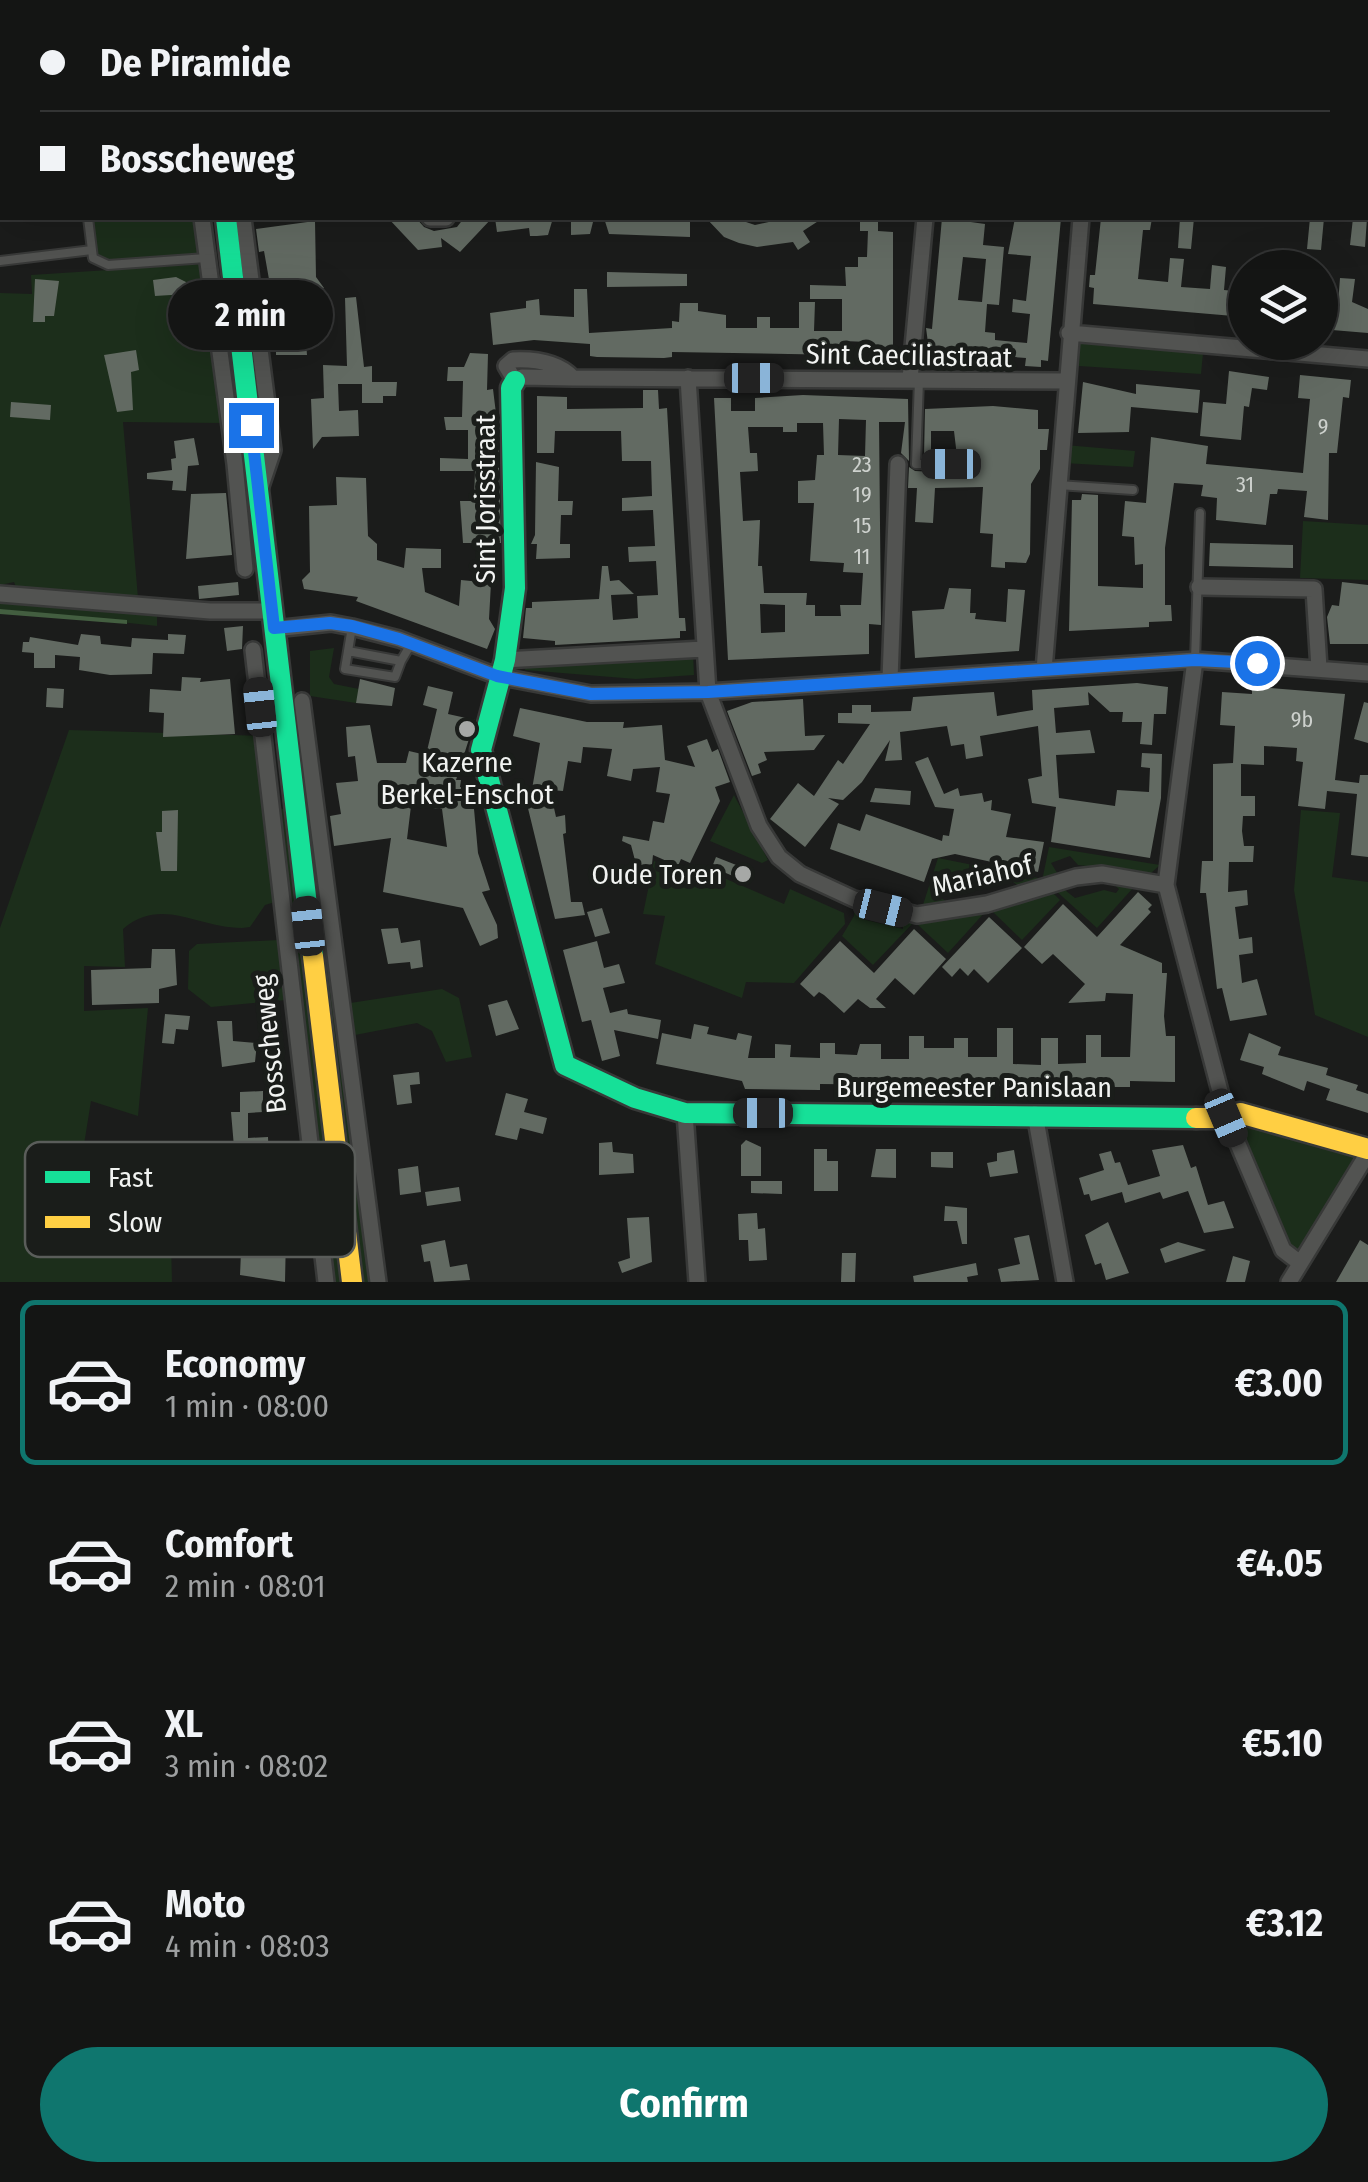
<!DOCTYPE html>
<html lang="en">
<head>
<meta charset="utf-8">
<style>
	:root { --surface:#141514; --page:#212222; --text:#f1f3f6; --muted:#9d9fa0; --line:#333434; --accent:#0f766e }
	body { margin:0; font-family:"Fira Sans Condensed",sans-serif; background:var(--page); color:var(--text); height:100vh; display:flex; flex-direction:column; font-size:38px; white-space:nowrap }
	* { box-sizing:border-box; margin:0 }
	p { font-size:32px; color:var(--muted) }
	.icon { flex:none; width:55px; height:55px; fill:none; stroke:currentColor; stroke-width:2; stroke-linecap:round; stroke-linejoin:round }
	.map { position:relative; height:1282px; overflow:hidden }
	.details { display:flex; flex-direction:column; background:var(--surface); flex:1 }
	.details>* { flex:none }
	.banner { position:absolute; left:0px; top:0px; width:1370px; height:220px; box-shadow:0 10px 40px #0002,0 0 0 2px var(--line); display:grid; align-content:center; height:220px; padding:0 40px; background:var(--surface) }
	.buttons { position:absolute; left:1228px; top:250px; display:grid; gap:20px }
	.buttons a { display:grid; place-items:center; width:110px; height:110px; border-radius:50%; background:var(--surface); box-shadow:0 10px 40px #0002,0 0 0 2px var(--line); font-size:50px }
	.end { position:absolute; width:45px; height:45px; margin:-22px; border:12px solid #1a73e8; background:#fff; box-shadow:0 0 0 5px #fff }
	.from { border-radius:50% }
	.bubble { position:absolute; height:70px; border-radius:35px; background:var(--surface); box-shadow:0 10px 40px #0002,0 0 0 2px var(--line); font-size:32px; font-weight:700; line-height:70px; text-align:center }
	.car { position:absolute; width:30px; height:60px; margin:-30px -15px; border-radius:12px; box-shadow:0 0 8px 2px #0007; background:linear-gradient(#222 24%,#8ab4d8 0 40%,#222 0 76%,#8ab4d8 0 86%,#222 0) }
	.banner b { display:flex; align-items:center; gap:35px; height:95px; font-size:38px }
	.banner b+b { border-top:2px solid var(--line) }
	.banner i { width:25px; height:25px; background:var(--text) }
	ul { padding:18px 0 0; list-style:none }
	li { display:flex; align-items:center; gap:30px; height:165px; margin:0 20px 15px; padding:0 20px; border:5px solid transparent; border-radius:15px }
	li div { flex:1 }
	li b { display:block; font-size:38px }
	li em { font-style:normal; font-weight:700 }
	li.current { border-color:var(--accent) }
	li>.icon { width:90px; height:90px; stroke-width:1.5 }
	.action { display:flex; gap:20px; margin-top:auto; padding:20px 40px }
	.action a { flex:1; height:115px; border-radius:60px; background:var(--accent); color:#fff; font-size:40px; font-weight:700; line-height:115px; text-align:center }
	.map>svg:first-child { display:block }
	.green { fill:#1c2e1b }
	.water { fill:#435e40 }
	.building { fill:#626a62; fill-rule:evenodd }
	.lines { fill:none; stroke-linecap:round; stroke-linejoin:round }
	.lane-casing { stroke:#383938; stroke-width:12 }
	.street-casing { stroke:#383938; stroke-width:20 }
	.fast-casing { stroke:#383938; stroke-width:25 }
	.slow-casing { stroke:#383938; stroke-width:25 }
	.lane { stroke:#525351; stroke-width:8 }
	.street { stroke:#525351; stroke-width:15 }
	.fast { stroke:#16e098; stroke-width:20 }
	.slow { stroke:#ffcf43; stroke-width:20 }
	.route { stroke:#1a73e8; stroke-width:12 }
	.poi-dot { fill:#a6a8a6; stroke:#1a1d1a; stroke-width:4 }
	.labels { text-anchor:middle; stroke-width:10; stroke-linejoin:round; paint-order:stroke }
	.number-label { font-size:22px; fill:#cdd1cd }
	.street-label { font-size:28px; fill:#f1f3f1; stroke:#1a1d1a }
	.poi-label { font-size:28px; fill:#f1f3f1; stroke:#1a1d1a }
	.key { fill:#1a1d1a; stroke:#5a5d5a; stroke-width:2.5 }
	.key-label { font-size:28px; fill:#f1f3f1 }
</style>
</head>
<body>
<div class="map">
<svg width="1368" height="1282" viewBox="0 0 1368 1282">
	<rect width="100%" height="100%" fill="#1b1c1b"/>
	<path class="green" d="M0 0 62 2H2L0 208Z
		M92 218H198L199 253 109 261 96 253Z
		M202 264 225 423 123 422 138 598 16 587 14 582 0 585V293L32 294 31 275Z
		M1080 343 1203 353 1201 374 1079 366Z
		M1065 445 1135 451 1133 467 1064 463Z
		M1303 521 1368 525V580L1300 578Z
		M0 602 157 616V626L0 609Z
		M334 648 329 677 334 684 359 689 356 703 310 696V651Z
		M693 653 694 675 636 679 525 670 527 662Z
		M69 730 260 736 275 902 265 905 250 927 242 928C197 928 162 896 123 929L125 967 84 966V1011L148 1008 138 1116 91 1101 69 1238 171 1243 172 1282H0V928Z
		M734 795 768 860 762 863 710 841Z
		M277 808 284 809 288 829 343 1282H331Z
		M1301 810 1340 813 1332 877 1368 882V1037L1315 1015 1294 890Z
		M308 820 311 822 373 1282H362L304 821Z
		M1049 847 1160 865 1151 873 1078 865 1070 856 1051 863 1059 876 1042 881Z
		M938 858 1038 878 1037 883 1021 888 1007 877 967 891H942L939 896 949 904 922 908Z
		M654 861 693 878 703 869 784 904 790 889 844 913 845 924 794 983 746 982 742 998 655 964 665 916 643 914Z
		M1110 881 1134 885 1133 888 1097 928 1054 889 1061 887 1075 898 1104 890 1116 893 1119 889Z
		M1050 890 1060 900 1022 940 992 911Z
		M855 905 861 907 862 919 903 929V918L912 924 873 965 842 936 854 916Z
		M986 911 948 953 917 924 921 919Z
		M279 940 286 1000 211 1007 188 989 189 951 197 944Z
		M442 989 459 998 472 1057 446 1062 432 1031 417 1023 355 1035 350 1003Z
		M1236 1119 1355 1156 1295 1256Z"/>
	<path class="water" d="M0 609 127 620V624L0 614Z"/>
	<path class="building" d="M388 218H416L424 227 434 231 457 227 464 218H492L460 252 441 238 442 247 418 250Z
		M495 218H553L548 235 537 236H530L529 228 497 232Z
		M571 218H594L590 234 571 235Z
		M604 218H690V237L609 234Z
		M706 218H734L755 225 787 218H823L803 231 810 242 798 250 793 242 757 247 739 243 724 237Z
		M860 218H878V231L893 232V356L871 355 869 342 843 341V355L672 352V357L664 358 597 357 590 356V344L534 340 493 345 490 313 526 308V301L539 299 540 315 574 317V289H587L589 333 672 328V321L679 322 680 303H698V311L726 315V328H757V317H770V328H799V302H815L814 331H842V299H810V285L846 286 845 267H858V257H867L868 231H860Z
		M942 218 985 224 983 245 1004 247 999 305 987 304 985 332 995 333V340L1027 343 1030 314 1012 312 1013 299 1026 301 1031 256 1008 254 1015 218H1061L1048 361 1041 360V367L1025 366 1026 358 929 350 926 328 932 329ZM963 257 986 259 982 302 958 300Z
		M1101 218H1152L1150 230H1143L1138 279 1168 282 1170 258 1184 259 1181 287 1210 289 1212 265 1226 267 1224 290 1245 292V317L1093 304 1094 288 1089 287 1090 275H1095Z
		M1180 218H1194L1191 249 1178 248Z
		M1310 218H1324L1321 250 1307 249Z
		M1353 218H1367L1365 247 1350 245Z
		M315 221 316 277 324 288 276 319 264 251 259 252 256 229Z
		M607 272 687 274V286L607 287Z
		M176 277 186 282 187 294 155 296 153 280Z
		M1340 278 1355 279 1352 302 1368 309V333L1320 329V303L1338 305Z
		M35 279 59 281 54 316H45V322H33Z
		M356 297 364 367 372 366V382H397L396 396H383V403H362V384H338L339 411 358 410 359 436 322 437 313 449 311 399 324 398 323 365 347 366 345 298Z
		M304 316 307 355H276V319Z
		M136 350 139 370 131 372 133 410 117 412 104 355Z
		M470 353 488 354 487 390 493 389 498 430 501 543H463L460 501H474L475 471H440V458L468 459V430H446L444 417H462L463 381H447L448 367H464Z
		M1229 371 1269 377 1267 390 1252 388 1249 407 1244 406 1241 440 1200 436 1203 402 1226 404Z
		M1300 375 1351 380 1349 398 1343 397 1337 453H1329L1328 520 1304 517 1307 491 1278 489 1277 494H1270L1266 525 1216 520 1217 498 1201 496 1203 485 1174 483 1165 548V605H1171L1172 621 1149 622V627L1069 631 1072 500H1081L1082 494 1098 495V586L1143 588V564L1135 565 1134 537 1122 536 1125 501 1146 503 1151 437 1208 446 1206 464 1303 473 1310 399 1298 398Z
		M1083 382 1136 394V384L1200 390 1198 413 1131 407 1129 432 1078 433Z
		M643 390H658L659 409 667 408 679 618H685L686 631H680V638L555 645V641L523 638 526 608H532V602L599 599 602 566H608L610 581 619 580 634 594 611 595 613 620 638 618 637 596 658 595 656 561 629 562 628 547 655 546 653 510 622 511V498L652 496 651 461H622L621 431H555L554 453H537V396L567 397V409L643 408Z
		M803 395 908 399 909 461 901 453 905 422H879L881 625 869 624V654L728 660 714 398H731V411H755V398ZM839 419 866 420 865 456 838 455ZM797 423H823L824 455H817L815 480 798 481V503H814L810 561 844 563 843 572 863 573 861 605H840L841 616H815V605H806L807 593H764L762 566H758L760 520 743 521 740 472 758 471 757 453H750L748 427H783V432H797ZM760 604 785 605V632L761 633Z
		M11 402 51 405 50 420 10 417Z
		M993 406 1038 410V429H1049L1047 450H1040V469L1031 484 1030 554 1026 563 1005 562V568L991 567 993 534 980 533 983 487 935 488 933 523 915 522 917 488H908L909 467 915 471 954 473 958 465 954 431H931V456H924L925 409Z
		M194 438 199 465 188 466 186 491 172 490 173 481 147 479V473L172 470 171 459 176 458 174 441Z
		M536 462 559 467 558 501H573L572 515H561L560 544H570V558L536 559 537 544H531L535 535Z
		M336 477 366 478 368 536 377 544V560L404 568 406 548 441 549V568H422L425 592 459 606 461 580 491 583 489 619 495 629 487 649 356 601 358 597 304 589 302 580 310 572 309 506 337 505Z
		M226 493 232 555 186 559 191 494Z
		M1210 543 1293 545V568L1209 566Z
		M238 582 239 595 199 599 198 586Z
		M1342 582 1368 585V644H1330L1327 617 1332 605 1339 606Z
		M949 588 971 589 970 613H976L975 619 1006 622 1008 589 1025 590 1019 651 915 658 912 611 944 609Z
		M243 626 242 649 227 651 224 628Z
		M81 634 100 636 101 644 131 647 132 638 168 640V634L186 635 184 654 153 653 152 674 110 675 79 670 80 657 55 655V668H34V653L22 652 23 642H29L30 637 78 645Z
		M182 677 201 678 200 682 230 679 235 734 163 737 164 713 149 712 150 689 181 691Z
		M360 679 395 688 392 706 356 703Z
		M1137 683 1168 687 1166 714H1154L1152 745 1140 744 1142 722H1122L1123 712H1110L1088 692 1089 705 1054 708 1056 733 1090 730 1095 753 1056 755 1059 798 1115 806 1117 790 1149 792 1150 768 1141 767 1142 753 1162 754 1161 798 1150 858 1051 842 1056 807 1032 803 1028 779 1042 776 1038 726 980 736 983 756 966 759 964 744 951 746 947 726 900 732 902 760 885 761 890 740 862 782 843 800 828 798 839 804 805 847 770 819 798 783 814 796 838 760 843 764 870 724 838 723V713H852V705H871V712L911 711 913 697 994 692 997 716 1033 710 1032 690Z
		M428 686 453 692 448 714 475 720 456 780H461L460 787H472L478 853 490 890 482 892 497 925 498 938 480 946 463 908 383 892 391 838 334 846 330 816 341 814 336 783 358 781 355 756 348 757 346 727 370 725 377 763H406L409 751 426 755 437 709 423 705ZM411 806 442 809 447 847 407 839Z
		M1258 687 1345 694 1335 780 1359 783 1360 775H1368V857L1351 855 1357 794 1327 791 1325 809 1298 806 1303 762 1296 761 1297 748 1264 746V765L1241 764V796H1255V816H1243L1242 831 1244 846H1254L1253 862H1229L1228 892 1247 890 1248 905 1235 907 1239 939 1252 937 1253 953 1239 955 1242 983 1257 979 1267 1015 1230 1021 1222 988 1217 989 1206 893H1200L1202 861H1213V764L1233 763 1235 726 1220 725 1222 692 1252 694V688Z
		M47 688 64 689 63 708 46 707Z
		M803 699 805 736 825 735 814 750 764 752 767 760 758 764 761 773 752 776 727 711 752 702Z
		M1364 702 1368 703V743L1354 739Z
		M520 708 587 722H624L623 728 662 725 665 760 695 767 687 746 707 739 712 752 718 749 730 782 715 787 720 801 690 863 681 859 678 866 653 855 652 864 637 868 631 845 622 841 623 836 649 841 653 821 664 823 670 794 656 792 660 767 633 769 631 781 607 776 612 749 583 747 581 763 568 761 563 791 550 790 556 817 565 815 566 833 563 834 571 902H582L585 915 555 919 525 796 531 795 540 743 513 736Z
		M928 757 944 794 958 788 960 796 982 793 984 802 992 800 991 810 1011 814 1006 837 1044 842 1038 872 955 854 932 859 924 882 830 849 838 823 860 831 866 814 942 841 943 835 949 836 954 809 935 807 915 762Z
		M875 788 911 791 910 805 870 802Z
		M178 810 177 871H161L156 832H162V811Z
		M716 857 754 872 749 883 712 867Z
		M1138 892 1152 905 1148 909 1151 912 1120 945 1162 963V973H1167L1164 1016 1166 1036H1175V1082L1130 1081V1087H1086V1092H1011V1086L820 1084V1090L745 1089 742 1081 656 1064 662 1033 691 1039 694 1024 709 1027 707 1034 736 1040 738 1033 752 1036 748 1058H775V1044L791 1045 790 1057 820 1058V1043H835V1054L857 1055 860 1044H881V1059H909V1036H924V1048H954V1038H968V1057H997V1028H1013V1064L1041 1065V1038H1058V1064L1086 1063V1035H1101V1057H1130L1133 994 1106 993 1105 1001 1068 1003 1085 984 1053 954 1042 964 1024 947 1063 904 1097 937Z
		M602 908 610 933 595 937 587 912Z
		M989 917 1022 948 988 983 974 969 968 976 960 968 952 977 942 967Z
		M398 928 401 943 420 940 423 967 411 969 410 962 388 964 381 929Z
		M914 929 946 959 914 995 895 978 876 999 886 1008H870L858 999 844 1013 824 995 819 992 814 997 800 984 840 941 874 973Z
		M597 941 604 968 619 964 625 983 603 988 610 1013 627 1009 628 1014 661 1020 658 1039 614 1030 620 1056 602 1061 591 1020 582 1022 563 950Z
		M152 949H175L177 985 159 989V1003L92 1005 91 970 151 968Z
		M507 1000 519 1029 496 1036 488 1005Z
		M165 1014 190 1016 188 1030 176 1029 174 1044 162 1043Z
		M217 1021H232L233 1041 257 1043 255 1062 222 1067Z
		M1249 1033 1281 1047 1278 1055 1328 1068 1326 1075 1358 1085 1356 1090 1368 1094V1113L1326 1100 1330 1089 1307 1081 1304 1091 1262 1074 1264 1067 1240 1060Z
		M419 1072 420 1084 410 1085 412 1103 397 1105 393 1075Z
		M263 1091V1112L248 1113V1138L268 1137 269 1160 262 1161 263 1173 249 1174 248 1147H234L231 1112H240V1092Z
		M506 1093 528 1099 524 1112 547 1118 543 1134 520 1128 517 1140 495 1135Z
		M746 1140 761 1147V1176H741V1145Z
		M612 1142 613 1152 633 1154 634 1173 599 1175V1143Z
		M1183 1145 1191 1168 1196 1166 1208 1205 1224 1201 1234 1228 1204 1233 1188 1191 1163 1199 1160 1192 1125 1203 1122 1192 1091 1201 1089 1194 1084 1195 1079 1178 1104 1170 1099 1154 1111 1151 1115 1163 1120 1162 1128 1185 1160 1176 1152 1150Z
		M814 1149H827V1161H838V1191H814Z
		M876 1149H896V1178L871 1177Z
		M1014 1150 1018 1173 990 1177 987 1163 997 1161V1153Z
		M931 1152H953V1168L931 1167Z
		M418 1166 421 1192 400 1195 398 1169Z
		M751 1181H782V1194L751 1193Z
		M459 1187 461 1201 427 1206 425 1192Z
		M274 1205 275 1237 286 1236 285 1282 240 1275 243 1206Z
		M945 1206 967 1208V1244H962L957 1221H944Z
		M757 1213 758 1229 765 1228 767 1260 749 1261 748 1240H739L738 1214Z
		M649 1217 652 1262 622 1273 618 1262 630 1258 627 1218Z
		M1108 1222 1129 1273 1106 1280 1101 1263 1095 1265 1085 1235Z
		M1029 1235 1039 1280 1001 1282 998 1269 1020 1264 1014 1238Z
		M445 1240 450 1267 467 1264 470 1280 434 1282 430 1261 424 1262 421 1245Z
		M1360 1240 1368 1245V1282H1336Z
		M1178 1242 1206 1250 1165 1263 1160 1249Z
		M842 1253H856L855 1282H841Z
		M1233 1256 1250 1261 1245 1282H1226Z
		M976 1263 978 1275 967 1277 968 1282H914L913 1276Z"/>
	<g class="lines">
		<g class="lane-casing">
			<path id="lane" d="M64 0V2
				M88 218 93 258 108 265 206 258
				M0 261 92 250
				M919 380 916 464H951
				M1058 485 1133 490
				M352 627 348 651 401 661 411 644
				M348 651 345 669 395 677 401 661
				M1195 660 1200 513"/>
		</g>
		<g class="street-casing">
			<path id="street" d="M178 0V2
				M226 0V2
				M530 0 531 2
				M954 0V2
				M1094 0V2
				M202 218 235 464 245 569
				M243 218 273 450 260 489
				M430 218H446
				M1069 333 1368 359
				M573 378C558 362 534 359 513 360L506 366 515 381 522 377 573 378 1065 381
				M688 378 708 692 759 826 779 857 800 874 854 899 917 915 987 904 1076 877 1102 874 1166 885
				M910 379 925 218
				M1199 587 1314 589 1319 668
				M0 594 210 611H273
				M274 629 331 623 352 627 399 639 497 676 591 694 708 692 1195 660 1368 673
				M253 650 326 1282
				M505 660 704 649
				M1195 660 1166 885 1227 1118 1283 1250 1300 1263
				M1044 670 1081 218
				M890 679 898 464
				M302 701 378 1282
				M685 1113 697 1282
				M1035 1114 1065 1282
				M1289 1282 1368 1153"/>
		</g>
		<g class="fast-casing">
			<path id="fast" d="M203 0V2
				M226 218 313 956
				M515 381 511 388 515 588 505 660 481 750 565 1065 635 1098 685 1113 1196 1118"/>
		</g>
		<g class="slow-casing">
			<path id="slow" d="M313 956 352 1282
				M1196 1118H1227L1240 1113 1368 1149"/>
		</g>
		<use href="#lane" class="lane"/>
		<use href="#street" class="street"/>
		<use href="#fast" class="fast"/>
		<use href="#slow" class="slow"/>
	</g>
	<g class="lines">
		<path class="route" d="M251 425 274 628 330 623 352 626 399 639 497 676 591 694 708 692 1195 660 1257 663"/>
	</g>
	<g class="poi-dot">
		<circle cx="467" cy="729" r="10"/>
		<circle cx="743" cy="874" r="10"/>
	</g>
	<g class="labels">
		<g class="number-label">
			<text x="1323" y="434">9</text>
			<text x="862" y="472">23</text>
			<text x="1245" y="492">31</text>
			<text x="862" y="502">19</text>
			<text x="862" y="533">15</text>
			<text x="862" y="564">11</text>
			<text x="1302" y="727">9b</text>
		</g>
		<g class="street-label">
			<text transform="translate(909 355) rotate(1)" y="10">Sint Caeciliastraat</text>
			<text transform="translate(485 499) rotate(-90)" y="10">Sint Jorisstraat</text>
			<text transform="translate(982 875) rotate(-13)" y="10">Mariahof</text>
			<text transform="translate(269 1044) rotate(-96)" y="10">Bosscheweg</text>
			<text x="974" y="1097">Burgemeester Panislaan</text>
		</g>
		<g class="poi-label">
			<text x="467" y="772">Kazerne<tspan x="467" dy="32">Berkel-Enschot</tspan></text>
			<text x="723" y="884" text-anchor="end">Oude Toren</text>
		</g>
	</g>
	<rect x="25" y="1142" width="330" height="115" rx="15" class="key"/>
	<rect x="45" y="1171" width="45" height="12" fill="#16e098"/>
	<rect x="45" y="1216" width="45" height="12" fill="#ffcf43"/>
	<g class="key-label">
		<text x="108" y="1187">Fast</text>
		<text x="108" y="1232">Slow</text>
	</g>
</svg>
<div class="buttons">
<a><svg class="icon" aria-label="layers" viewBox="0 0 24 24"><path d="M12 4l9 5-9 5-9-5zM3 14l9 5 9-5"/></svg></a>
</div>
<i class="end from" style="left:1257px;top:663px"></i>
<i class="end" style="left:251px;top:425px"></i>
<div class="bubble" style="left:168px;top:280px;width:165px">2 min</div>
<i class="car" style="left:754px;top:378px;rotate:90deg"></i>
<i class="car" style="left:951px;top:464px;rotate:270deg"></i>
<i class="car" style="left:260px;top:707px;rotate:354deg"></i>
<i class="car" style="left:883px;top:908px;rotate:104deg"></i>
<i class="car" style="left:308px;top:926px;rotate:354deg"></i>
<i class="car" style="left:763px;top:1113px;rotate:270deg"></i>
<i class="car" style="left:1226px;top:1118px;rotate:157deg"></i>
<div class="banner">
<b><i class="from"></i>De Piramide</b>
<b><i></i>Bosscheweg</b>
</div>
</div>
<section class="details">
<ul>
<li class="current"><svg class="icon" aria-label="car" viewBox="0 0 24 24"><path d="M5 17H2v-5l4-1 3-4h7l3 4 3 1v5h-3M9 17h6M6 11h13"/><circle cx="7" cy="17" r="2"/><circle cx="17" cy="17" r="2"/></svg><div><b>Economy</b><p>1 min · 08:00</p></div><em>€3.00</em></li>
<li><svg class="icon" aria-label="car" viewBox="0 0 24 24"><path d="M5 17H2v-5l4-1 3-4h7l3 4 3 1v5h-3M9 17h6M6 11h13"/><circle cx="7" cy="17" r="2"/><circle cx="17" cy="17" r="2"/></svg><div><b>Comfort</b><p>2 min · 08:01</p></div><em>€4.05</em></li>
<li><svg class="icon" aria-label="car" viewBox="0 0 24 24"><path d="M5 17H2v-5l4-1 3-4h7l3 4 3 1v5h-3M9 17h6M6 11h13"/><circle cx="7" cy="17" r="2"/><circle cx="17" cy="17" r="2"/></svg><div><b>XL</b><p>3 min · 08:02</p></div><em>€5.10</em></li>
<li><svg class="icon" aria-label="car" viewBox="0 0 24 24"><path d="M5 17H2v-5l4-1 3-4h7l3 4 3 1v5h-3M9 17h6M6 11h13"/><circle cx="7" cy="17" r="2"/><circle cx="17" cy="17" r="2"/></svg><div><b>Moto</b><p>4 min · 08:03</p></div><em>€3.12</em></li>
</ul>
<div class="action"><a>Confirm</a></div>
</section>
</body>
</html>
